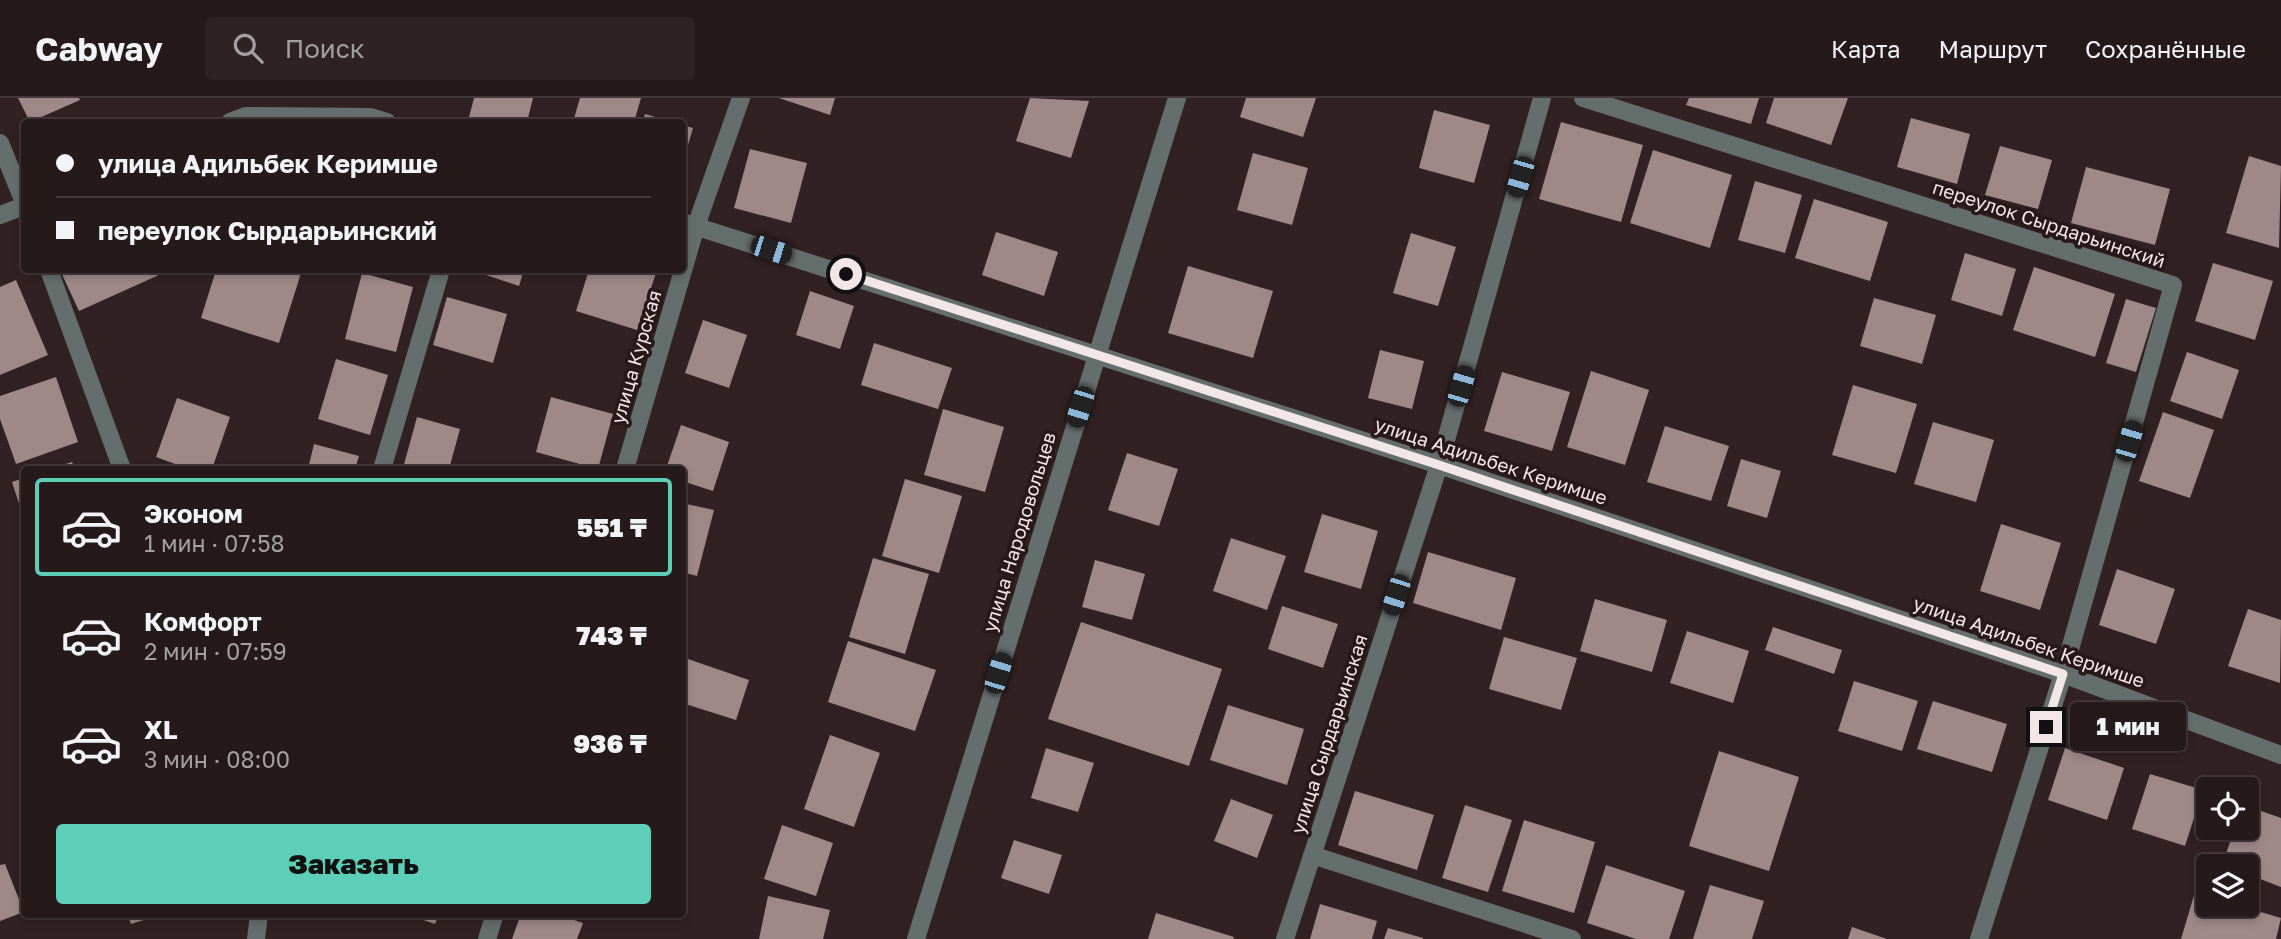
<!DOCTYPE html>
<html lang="ru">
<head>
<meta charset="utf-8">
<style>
	:root { --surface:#26191a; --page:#2e2223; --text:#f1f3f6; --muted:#a4a0a2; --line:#423839; --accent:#5dceb8 }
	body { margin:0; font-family:"Golos Text",sans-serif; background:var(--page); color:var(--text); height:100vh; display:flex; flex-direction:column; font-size:26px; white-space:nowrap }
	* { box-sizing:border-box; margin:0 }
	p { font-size:23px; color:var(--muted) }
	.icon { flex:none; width:38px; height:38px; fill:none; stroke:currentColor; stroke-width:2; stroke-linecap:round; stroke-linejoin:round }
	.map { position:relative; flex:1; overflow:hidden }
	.sheet { position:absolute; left:21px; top:368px; width:665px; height:452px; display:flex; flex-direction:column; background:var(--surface); border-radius:7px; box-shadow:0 4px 10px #0003,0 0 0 2px var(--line) }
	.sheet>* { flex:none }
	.top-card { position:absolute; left:21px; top:21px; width:665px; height:154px; border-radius:7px; box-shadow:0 4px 10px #0003,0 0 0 2px var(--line); display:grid; align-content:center; height:154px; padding:0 35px; background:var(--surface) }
	.tools { position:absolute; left:2196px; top:679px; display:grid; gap:14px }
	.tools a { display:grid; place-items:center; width:63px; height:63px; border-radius:7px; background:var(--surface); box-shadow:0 4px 10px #0003,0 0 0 2px var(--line); font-size:35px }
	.end { position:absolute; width:32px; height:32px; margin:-16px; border:9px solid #f2e6e6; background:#111; box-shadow:0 0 0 4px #111 }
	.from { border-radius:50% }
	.bubble { position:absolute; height:49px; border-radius:7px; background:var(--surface); box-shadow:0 4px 10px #0003,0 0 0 2px var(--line); font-size:23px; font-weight:800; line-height:49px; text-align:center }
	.car { position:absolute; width:21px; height:42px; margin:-21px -10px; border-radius:9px; box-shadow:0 0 5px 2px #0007; background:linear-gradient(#222 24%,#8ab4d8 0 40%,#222 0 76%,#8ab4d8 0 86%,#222 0) }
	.top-card b { display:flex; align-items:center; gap:24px; height:66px; font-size:26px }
	.top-card b+b { border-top:2px solid var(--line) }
	.top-card i { width:18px; height:18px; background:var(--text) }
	ul { padding:12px 0 0; list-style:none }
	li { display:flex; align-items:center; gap:21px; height:98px; margin:0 14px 10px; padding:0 21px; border:4px solid transparent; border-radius:7px }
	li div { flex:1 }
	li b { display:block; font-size:26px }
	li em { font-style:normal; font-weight:800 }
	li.current { border-color:var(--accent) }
	li>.icon { width:63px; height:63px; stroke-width:1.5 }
	.primary-button { display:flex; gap:14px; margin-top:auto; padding:14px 35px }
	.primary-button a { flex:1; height:80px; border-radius:7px; background:var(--accent); color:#111; font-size:28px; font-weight:800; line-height:80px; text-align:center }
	header { display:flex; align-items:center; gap:42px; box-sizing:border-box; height:98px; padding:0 35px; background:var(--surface); border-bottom:2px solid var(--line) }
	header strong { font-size:33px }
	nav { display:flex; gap:38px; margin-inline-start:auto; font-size:24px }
	.search { width:490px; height:63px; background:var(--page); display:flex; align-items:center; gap:18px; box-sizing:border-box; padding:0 24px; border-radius:7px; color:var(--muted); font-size:26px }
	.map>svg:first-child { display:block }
	.building { fill:#9e8888 }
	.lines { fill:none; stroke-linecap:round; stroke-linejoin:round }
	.minor { stroke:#646e6b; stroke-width:18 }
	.route { stroke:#f2e6e6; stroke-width:9 }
	.labels { text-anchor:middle; stroke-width:7; stroke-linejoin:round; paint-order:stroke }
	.street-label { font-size:19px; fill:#f2e6e6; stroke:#281819 }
</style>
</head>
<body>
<header>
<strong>Cabway</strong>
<div class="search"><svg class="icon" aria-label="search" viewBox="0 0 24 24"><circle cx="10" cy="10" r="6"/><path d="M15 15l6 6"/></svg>Поиск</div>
<nav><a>Карта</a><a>Маршрут</a><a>Сохранённые</a></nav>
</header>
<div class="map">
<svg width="2281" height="841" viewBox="0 0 2281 841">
	<rect width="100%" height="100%" fill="#322122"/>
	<path class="building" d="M18 0H79L80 2 30 24Z
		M474 0H533L527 24H493L469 19Z
		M580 0H641L634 24H573Z
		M779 0H835L830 17Z
		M1030 0 1089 3 1071 60 1016 43Z
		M1246 0H1316L1303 39 1240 19Z
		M1689 0H1759L1751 26 1686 7Z
		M1774 0H1848L1831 47 1766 25Z
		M1434 12 1490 27 1474 85 1419 70Z
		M645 16 672 24H643Z
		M1911 20 1970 36 1957 86 1897 69Z
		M1561 24 1643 47 1621 124 1539 101Z
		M682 27 693 30 683 64H682Z
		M2000 48 2052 62 2038 111 1985 97Z
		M750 51 807 65 791 125 734 110Z
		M1653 52 1732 77 1710 150 1630 125Z
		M1253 55 1308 70 1292 127 1237 112Z
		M2249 58 2281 68 2279 150 2226 135Z
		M2086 69 2170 91 2155 147 2071 125Z
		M1755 83 1802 97 1785 155 1738 142Z
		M1814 101 1888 124 1870 183 1795 160Z
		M996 134 1058 154 1044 198 982 177Z
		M1411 135 1456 149 1438 208 1393 195Z
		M1965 155 2016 171 2002 218 1951 202Z
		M2213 165 2273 183 2255 242 2195 223Z
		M1188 168 1273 193 1253 260 1168 235Z
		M2034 169 2115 196 2095 259 2013 232Z
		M60 172H170L79 213Z
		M216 172H288L301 175 279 245 201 220Z
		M471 172H524L519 188Z
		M589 172H657L637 232 576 213Z
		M362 175 413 189 396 254 345 241Z
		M16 182 48 257 0 277V189Z
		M810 193 854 208 840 251 796 237Z
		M447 199 507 216 493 265 433 247Z
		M1874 200 1936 217 1922 266 1860 248Z
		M2126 201 2156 210 2136 274 2106 265Z
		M703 222 747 237 729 290 685 275Z
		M874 245 952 270 938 311 861 287Z
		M1380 252 1424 263 1412 311 1368 300Z
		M2187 254 2239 272 2222 321 2170 303Z
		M336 261 388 277 370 337 318 321Z
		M1591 273 1649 292 1625 367 1567 349Z
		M1502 274 1570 294 1552 353 1484 333Z
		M56 279 78 344 16 366 0 321V298Z
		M1853 287 1917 306 1896 375 1832 357Z
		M551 299 613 316 598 371 536 354Z
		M177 300 230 319 212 371H189L156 359Z
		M943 311 1004 329 985 394 924 377Z
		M2163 314 2214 332 2190 400 2139 383Z
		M417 319 460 331 449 371 403 370Z
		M1933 324 1994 342 1976 404 1914 386Z
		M681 327 729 344 713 393 682 383V371H666Z
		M1665 328 1729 348 1711 403 1647 384Z
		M314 346 359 358 355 371H308Z
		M1127 355 1178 371 1159 428 1108 412Z
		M1741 361 1781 373 1767 420 1727 408Z
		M72 364 75 371H53V370Z
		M24 380V421L12 384Z
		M905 381 962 398 939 475 882 458Z
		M682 405 714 412 697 478 682 474Z
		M1322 416 1378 433 1361 491 1304 474Z
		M2001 426 2061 445 2040 512 1980 493Z
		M1231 440 1286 458 1267 512 1213 493Z
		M1428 454 1516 480 1501 532 1413 505Z
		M873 460 929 476 905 556 849 539Z
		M1095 462 1145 476 1132 522 1082 509Z
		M2117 471 2175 491 2156 546 2099 527Z
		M1595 501 1667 522 1652 574 1580 553Z
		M1282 508 1338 526 1323 570 1268 551Z
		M2248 511 2281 522 2280 585 2228 568Z
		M1081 524 1222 571 1189 668 1048 621Z
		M1773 529 1842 552 1834 576 1765 552Z
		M1687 533 1749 553 1733 605 1670 585Z
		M1504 539 1577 560 1561 612 1489 591Z
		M848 543 936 572 915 633 828 604Z
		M685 560 749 582 736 622 682 605Z
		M1854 583 1918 603 1902 653 1838 633Z
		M1933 603 2007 626 1992 674 1917 651Z
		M1228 607 1304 631 1287 687 1210 662Z
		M830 637 880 655 854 729 804 711Z
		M1046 650 1094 665 1078 714 1031 700Z
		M2065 650 2124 670 2107 722 2048 702Z
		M1719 653 1799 679 1769 773 1689 748Z
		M2150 676 2203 692 2185 748 2132 731Z
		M1355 693 1434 717 1417 772 1338 747Z
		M1231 701 1273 717 1257 760 1214 743Z
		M1465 707 1512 722 1488 794 1442 780Z
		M2247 708 2281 720V789L2247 776V768L2222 767 2235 730H2247Z
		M1524 722 1595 744 1574 815 1502 793Z
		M782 727 833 745 816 798 764 781Z
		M1014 742 1062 757 1049 796 1001 780Z
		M5 766 24 814 0 823V767Z
		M1606 767 1685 793 1669 841H1636L1587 825Z
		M1710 787 1764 803 1752 841H1693Z
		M2195 794 2208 798V807H2237L2281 820 2276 841H2181Z
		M768 798 830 812 823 841H759Z
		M1320 806 1377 823 1372 841H1310Z
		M1156 815 1234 839 1233 841H1148Z
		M127 816H163L131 826Z
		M406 816H439L435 826Z
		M521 816H556L583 825 577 841H512Z
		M1852 829 1887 841H1848Z
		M1388 830 1423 840V841H1384Z"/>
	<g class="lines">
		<path class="minor" d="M1583 0 2173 187 2063 576 1979 841
			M230 24 246 18 371 19 387 24
			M0 45 24 104
			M0 117 24 108
			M682 124 1439 367 2063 576 2281 657
			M49 172 122 371
			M382 371 441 172
			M625 371 696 128 741 0
			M1312 757 1572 841
			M256 841 259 816
			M487 841 495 816
			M916 841 1177 0
			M1285 841 1439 367 1542 0"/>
	</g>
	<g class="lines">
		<path class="route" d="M846 176 1439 367 2063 576 2046 629"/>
	</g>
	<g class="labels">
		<g class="street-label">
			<text transform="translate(2049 126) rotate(18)" y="7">переулок Сырдарьинский</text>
			<text transform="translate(636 259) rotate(-74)" y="7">улица Курская</text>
			<text transform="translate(1491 363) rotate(18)" y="7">улица Адильбек Керимше</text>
			<text transform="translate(1019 434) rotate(-73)" y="7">улица Народовольцев</text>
			<text transform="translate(2029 544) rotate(19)" y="7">улица Адильбек Керимше</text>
			<text transform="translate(1329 636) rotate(-72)" y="7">улица Сырдарьинская</text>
		</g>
	</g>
</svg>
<div class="tools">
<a><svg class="icon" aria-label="locate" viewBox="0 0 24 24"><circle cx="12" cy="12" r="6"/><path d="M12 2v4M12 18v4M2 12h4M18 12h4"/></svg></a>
<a><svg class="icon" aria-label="layers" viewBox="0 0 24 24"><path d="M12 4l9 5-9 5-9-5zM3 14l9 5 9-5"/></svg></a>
</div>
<i class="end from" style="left:846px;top:176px"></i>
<i class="end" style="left:2046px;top:629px"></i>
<div class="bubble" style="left:2070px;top:604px;width:116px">1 мин</div>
<i class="car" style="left:1520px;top:79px;rotate:196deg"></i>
<i class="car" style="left:771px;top:152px;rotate:108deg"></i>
<i class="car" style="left:1461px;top:288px;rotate:16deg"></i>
<i class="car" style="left:1080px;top:309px;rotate:197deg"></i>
<i class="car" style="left:2129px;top:343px;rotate:16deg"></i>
<i class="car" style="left:1396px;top:497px;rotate:198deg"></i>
<i class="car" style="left:998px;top:575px;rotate:17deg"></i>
<div class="top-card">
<b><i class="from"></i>улица Адильбек Керимше</b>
<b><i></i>переулок Сырдарьинский</b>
</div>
<section class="sheet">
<ul>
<li class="current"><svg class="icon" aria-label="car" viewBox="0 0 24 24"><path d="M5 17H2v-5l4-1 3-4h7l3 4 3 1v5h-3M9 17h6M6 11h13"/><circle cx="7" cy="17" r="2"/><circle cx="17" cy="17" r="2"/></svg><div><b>Эконом</b><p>1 мин · 07:58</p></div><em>551 ₸</em></li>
<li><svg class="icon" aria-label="car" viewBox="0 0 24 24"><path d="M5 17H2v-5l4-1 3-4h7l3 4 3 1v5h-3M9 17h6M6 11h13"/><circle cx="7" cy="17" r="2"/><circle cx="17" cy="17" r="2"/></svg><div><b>Комфорт</b><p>2 мин · 07:59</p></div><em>743 ₸</em></li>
<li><svg class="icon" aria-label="car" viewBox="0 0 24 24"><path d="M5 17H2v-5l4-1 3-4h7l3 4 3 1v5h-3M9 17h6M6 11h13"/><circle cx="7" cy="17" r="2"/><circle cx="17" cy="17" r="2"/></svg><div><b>XL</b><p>3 мин · 08:00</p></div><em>936 ₸</em></li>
</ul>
<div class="primary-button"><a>Заказать</a></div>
</section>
</div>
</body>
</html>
